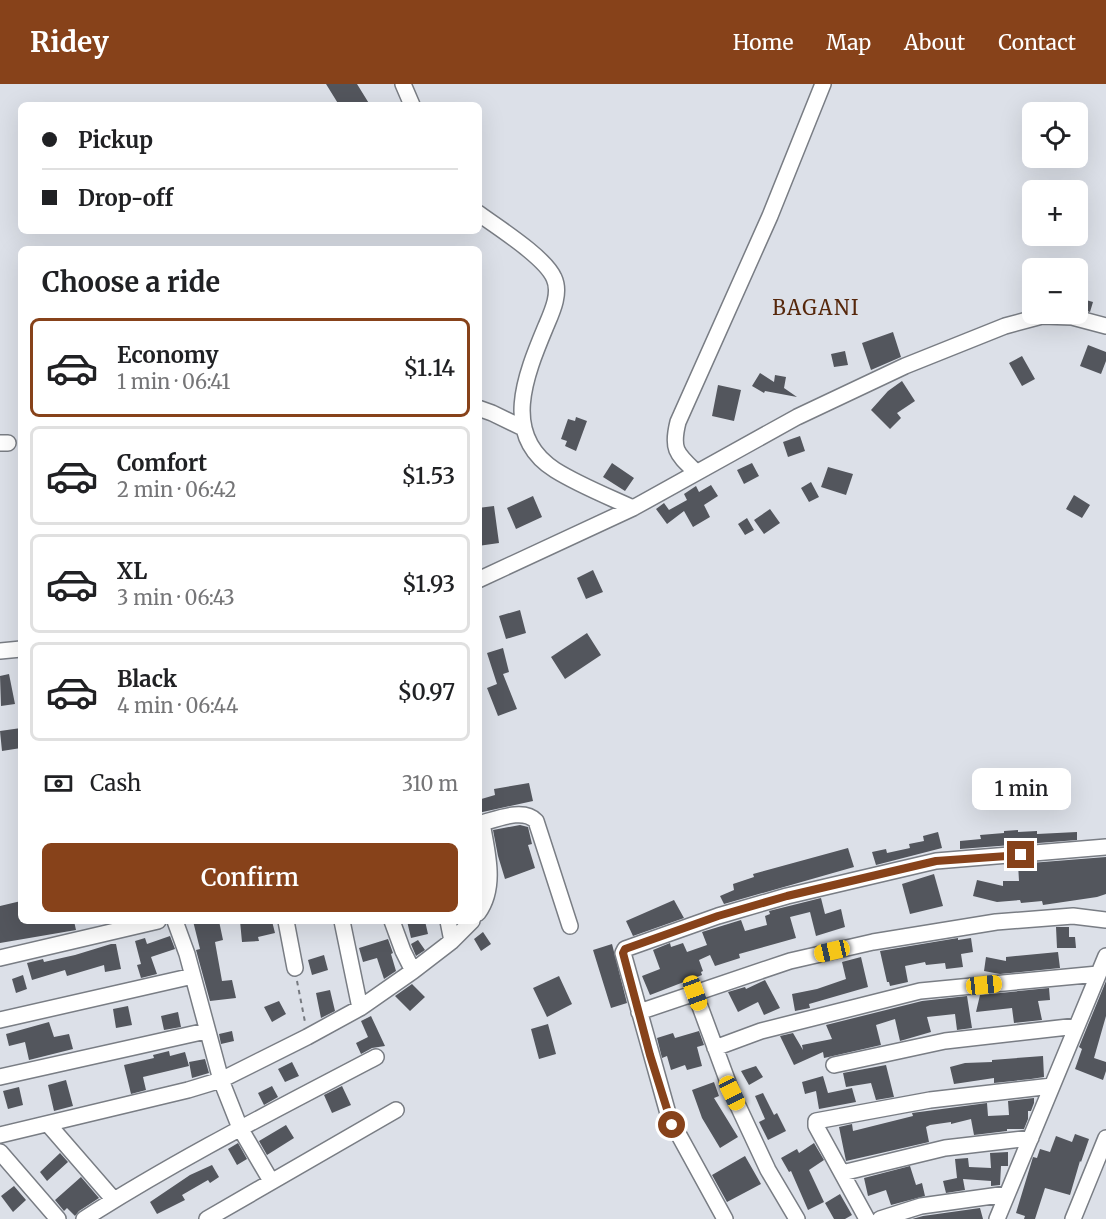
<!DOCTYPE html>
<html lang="en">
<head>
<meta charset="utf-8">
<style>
	:root { --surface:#fff; --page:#f2f2f2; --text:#202124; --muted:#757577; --line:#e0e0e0; --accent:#87421a }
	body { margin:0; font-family:Merriweather,serif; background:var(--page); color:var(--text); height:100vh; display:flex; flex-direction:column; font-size:22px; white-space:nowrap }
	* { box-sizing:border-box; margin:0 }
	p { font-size:20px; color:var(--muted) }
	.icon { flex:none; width:33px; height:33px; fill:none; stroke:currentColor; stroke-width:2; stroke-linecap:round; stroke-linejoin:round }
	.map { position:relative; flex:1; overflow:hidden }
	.panel { position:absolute; left:18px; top:162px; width:464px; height:678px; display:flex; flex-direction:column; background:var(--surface); border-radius:9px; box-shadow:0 6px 24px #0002 }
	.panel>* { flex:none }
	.banner { position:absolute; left:18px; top:18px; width:464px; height:132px; border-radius:9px; box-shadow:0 6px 24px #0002; display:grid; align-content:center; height:132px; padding:0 24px; background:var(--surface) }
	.tools { position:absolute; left:1022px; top:18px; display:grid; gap:12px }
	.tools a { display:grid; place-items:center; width:66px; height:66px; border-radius:9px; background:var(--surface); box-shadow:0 6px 24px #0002; font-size:30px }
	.end { position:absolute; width:27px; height:27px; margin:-14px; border:8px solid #87421a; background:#fff; box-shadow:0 0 0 3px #fff }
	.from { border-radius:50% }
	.bubble { position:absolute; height:42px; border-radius:9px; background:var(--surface); box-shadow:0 6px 24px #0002; font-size:20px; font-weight:600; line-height:42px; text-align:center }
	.car { position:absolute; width:18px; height:36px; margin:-18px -9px; border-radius:8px; box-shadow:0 0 4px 2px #0007; background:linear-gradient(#f5c518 24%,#345 0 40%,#f5c518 0 76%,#345 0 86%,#f5c518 0) }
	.banner b { display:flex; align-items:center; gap:21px; height:57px; font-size:22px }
	.banner b+b { border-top:2px solid var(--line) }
	.banner i { width:15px; height:15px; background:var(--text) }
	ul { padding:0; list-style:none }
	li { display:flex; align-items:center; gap:18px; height:99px; margin:0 12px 9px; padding:0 12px; border:3px solid var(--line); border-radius:9px }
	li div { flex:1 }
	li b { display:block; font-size:22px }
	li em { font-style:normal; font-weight:600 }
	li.selected { border-color:var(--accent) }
	li>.icon { width:54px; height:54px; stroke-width:1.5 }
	h2 { padding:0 24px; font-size:27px; line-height:72px }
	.pay { display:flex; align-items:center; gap:15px; height:66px; padding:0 24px; font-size:22px }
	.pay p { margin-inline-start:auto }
	.button { display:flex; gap:12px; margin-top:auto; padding:12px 24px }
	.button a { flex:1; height:69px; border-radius:9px; background:var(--accent); color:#fff; font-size:24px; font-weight:600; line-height:69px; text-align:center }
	header { display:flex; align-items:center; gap:36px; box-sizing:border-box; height:84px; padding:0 30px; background:var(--accent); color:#fff }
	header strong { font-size:28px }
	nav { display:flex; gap:33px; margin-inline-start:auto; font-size:21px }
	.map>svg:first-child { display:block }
	.building { fill:#53565d }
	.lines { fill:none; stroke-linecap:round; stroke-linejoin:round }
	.minor-casing { stroke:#797d84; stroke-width:18 }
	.path { stroke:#76797f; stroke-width:2; stroke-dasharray:4.5 4.5; stroke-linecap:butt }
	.minor { stroke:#fff; stroke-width:15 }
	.route { stroke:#87421a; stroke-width:8 }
	.labels { text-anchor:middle; stroke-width:6; stroke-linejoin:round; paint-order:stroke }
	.neighbourhood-label { font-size:20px; letter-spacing:1.5px; fill:#56270b; stroke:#dce0e8 }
</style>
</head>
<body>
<header>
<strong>Ridey</strong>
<nav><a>Home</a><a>Map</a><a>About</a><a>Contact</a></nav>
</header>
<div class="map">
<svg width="1106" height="1135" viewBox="0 0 1106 1135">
	<rect width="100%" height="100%" fill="#dce0e8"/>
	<path class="building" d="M326 0H357L370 21H339Z
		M1079 214 1093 218 1090 228 1077 224Z
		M893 248 901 273 871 286 862 259Z
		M1088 261 1106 268V277L1101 290 1080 282Z
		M845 267 848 281 834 283 831 270Z
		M1022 272 1035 295 1022 302 1009 279Z
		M760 289 774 298 775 291 786 293 784 304 797 313 765 307 764 309 752 302Z
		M902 297 915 317 897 329 901 334 890 345 871 326 888 307Z
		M718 301 741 306 734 337 712 332Z
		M576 333 587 337 576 367 565 362 567 357 561 355 568 335 575 337Z
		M800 352 805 367 788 373 783 358Z
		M612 379 634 394 625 407 603 393Z
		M752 379 759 392 744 400 737 386Z
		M828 383 853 390 846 411 821 403Z
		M811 398 819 413 809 418 801 404Z
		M711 401 718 412 704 421 710 433 693 443 684 427 667 440 656 425 664 419 669 426 687 416 684 410 696 402 699 408Z
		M1074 411 1090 421 1082 434 1066 425Z
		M533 412 542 433 516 445 507 424Z
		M494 422 499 459 478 462V424Z
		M770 425 780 439 764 450 754 436Z
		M747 434 754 446 745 451 738 440Z
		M593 486 603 508 586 515 577 494Z
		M520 526 526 549 506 555 499 532Z
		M587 549 601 571 565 595 551 573Z
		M503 564 509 588 503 590 517 625 498 632 487 604 497 600 487 569Z
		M9 590 15 620 1 622 0 592Z
		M21 644V664L2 667 0 647Z
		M529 699 533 717 478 729V716L495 711 494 705Z
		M520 741 528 743 532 760 528 761 535 784 505 795 498 772 493 746Z
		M1018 746V748L1037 747V750L1077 748V756L960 765V757L981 755 980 751 1004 749V747Z
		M938 748 942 764 876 781 872 768 886 765 887 769 910 764 909 760 924 757 923 752Z
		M848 764 854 783 724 820 720 812 734 806 733 800 754 793 753 790Z
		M1106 773V810L1097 813 1043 821 1042 817 1021 819 1020 816 997 818 973 812 977 796 1003 802V797H1019L1018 780Z
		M934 790 943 822 910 830 902 800Z
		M821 814 825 830 841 825 845 843 816 852 810 828 790 833 796 854 739 870 740 874 715 882 710 871 699 876 703 887 701 888 702 891 650 911 642 892 660 885 653 866 670 859 671 863 683 859 687 868 707 861 702 848 741 836 745 847 767 841 765 832 770 830 769 827Z
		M674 816 684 834 633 852 626 837Z
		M21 817V837H74L76 846 0 859V822Z
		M193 837H219L223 856 215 858 222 897 232 896 236 914 210 917 196 866 200 865Z
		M240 837H272L275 849 258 853 259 857 242 858Z
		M407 837H425L428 850 411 854Z
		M1056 843H1069V853H1075L1076 864H1057Z
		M483 848 491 860 481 867 474 855Z
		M170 852 175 865 151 873 157 890 141 894 137 881 141 880 135 857 145 854 147 860Z
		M958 854V856L971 854 973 868 961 870 963 883 946 885 945 879 926 881 925 878 905 882 908 898 890 902 889 898H887L880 867Z
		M388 855 393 869 391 870 396 887 384 895 377 874 363 878 359 864Z
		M418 856 425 866 416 872 411 860Z
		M111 860H116L121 885 105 888 104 881 67 892 65 886 32 896 27 879 43 875 44 878 75 871Z
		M612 860 627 919 611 924 593 866Z
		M1058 868 1060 884 1000 890 984 887 986 873 1006 877V873Z
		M324 871 328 886 312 891 308 876Z
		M861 873 868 903 809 920 810 924 795 927 792 910 817 905 846 895 842 878Z
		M23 891 27 905 16 909 12 895Z
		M559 892 572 920 547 933 533 904Z
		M765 896 780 924 764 931 758 918 738 928 728 908 745 903 746 905Z
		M1106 897V932L1094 974 1106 978V987L1103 996 1075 985 1082 965 1079 963Z
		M412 900 425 913 410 927 395 912Z
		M1049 904 1050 916 1038 917 1042 936 1014 939 1012 924 976 928 980 911Z
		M330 906 335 927 321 934 316 909Z
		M967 912 972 944 957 946 955 930 927 933 931 948 900 957 895 935 876 941 881 961 824 974 823 968 794 981 780 952 793 949 803 966 802 961 832 955 826 941 922 917Z
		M279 917 286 930 272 938 264 923Z
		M128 922 132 941 116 944 113 925Z
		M178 928 181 943 164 946 161 932Z
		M371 932 385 962 372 964 361 970 356 959 368 953 361 937Z
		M49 938 54 953 69 950 73 965 29 976 25 958 9 962 6 950Z
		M548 940 556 970 539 975 531 945Z
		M232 947 234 957 221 960 219 950Z
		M699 947 704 961 697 963 702 982 687 986 685 981 671 986 667 972 662 974 657 954 673 949 675 954Z
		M169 967 170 972 185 968 189 982 143 993 146 1006 131 1010 124 981 154 974 153 971Z
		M1043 972 1044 993 1031 995 994 999V994L954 1000 950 983 965 979 992 978V976Z
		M205 975 209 989 192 994 189 978Z
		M292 978 299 992 285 998 278 985Z
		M886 981 894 1013 876 1016 871 999 846 1003 843 989Z
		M756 982 763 993 749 1001 741 987Z
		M823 992 828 1009 852 1004 856 1018 819 1025 816 1007 805 1010 802 998Z
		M66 996 73 1022 54 1027 48 1001Z
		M714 998 719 1012 714 1014 738 1053 720 1064 702 1034 692 1006Z
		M272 1002 278 1013 264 1021 258 1009Z
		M342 1002 351 1021 332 1029 324 1011Z
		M19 1003 23 1021 8 1025 3 1007Z
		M763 1009 774 1031 777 1029 786 1047 768 1056 759 1038 765 1035 755 1012Z
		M1034 1014V1019L1031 1027H1028V1035L1024 1045H1007V1047L974 1051 971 1035 951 1040V1038L930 1041 926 1043 929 1058 846 1077 839 1043 852 1040 853 1047 913 1032 912 1029 987 1019 988 1032 1009 1031 1008 1017Z
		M286 1041 294 1054 267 1071 259 1057Z
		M1075 1050 1089 1055 1081 1078 1080 1077 1070 1111 1045 1104 1035 1135H1024L1025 1132 1016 1129 1033 1073 1037 1074 1040 1065 1050 1068 1056 1052 1072 1058Z
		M238 1059 247 1075 237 1081 228 1065Z
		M814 1059 824 1076 809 1086 824 1118 808 1126 791 1087 789 1088 781 1074 797 1065 799 1069Z
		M1008 1068V1082H1001L1000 1101 991 1102V1097L963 1095 965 1106 946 1109 943 1097 957 1094 955 1075 968 1074 969 1083 991 1084 990 1069Z
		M60 1069 68 1078 47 1097 40 1088Z
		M745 1072 761 1100 727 1118 712 1091Z
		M212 1081 219 1093 210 1099 208 1096 182 1111 185 1116 157 1130 150 1118 190 1091Z
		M910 1082 916 1101 922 1099 925 1112 891 1121 886 1106 868 1112 864 1094Z
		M81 1093 99 1114 79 1127 75 1132 67 1124 64 1127 55 1116Z
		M14 1102 26 1116 13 1128 1 1112Z
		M840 1110 852 1131 845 1135H834L825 1119Z
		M980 1124 983 1135H912L923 1132Z"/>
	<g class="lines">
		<g class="minor-casing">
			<path id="minor" d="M403 0 412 21
				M478 129C497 143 545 173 554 194 561 209 552 228 546 242 526 290 500 351 555 386 579 401 607 412 633 424
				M478 324 492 329 523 344
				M0 359H8
				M696 388C677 370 671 366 678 338L770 132 823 0
				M478 496 633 424 797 333 905 282 1005 242 1042 232 1072 233 1106 242
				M0 567 21 565
				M478 740C495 736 523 723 536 737L570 842
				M478 829C497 803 487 768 482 739
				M175 837 187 870 221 996 240 1044 271 1097
				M286 837 295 884
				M342 837 360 924
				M392 837 403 867 413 887
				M448 837 452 857
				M0 874 158 837
				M695 909 732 1009 768 1086 797 1135
				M639 928 790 877 873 858 996 838 1073 832 1106 836
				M0 936 193 892
				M715 964 761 947 920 907 1098 890
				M834 981 945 957 1077 942
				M0 993 206 947
				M48 1040 114 1116
				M0 1051 188 1006 221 996 307 953 360 924 413 887 452 857 472 837
				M0 1068 58 1135
				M842 1089 945 1064 1031 1054
				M84 1135C178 1075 277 1025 376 973
				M207 1135 396 1026
				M725 1135 669 1033 623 869 625 865 718 832 787 812 936 777 1106 763
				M867 1135 816 1042V1037L930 1016 1052 1002
				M880 1135 921 1122 1007 1110
				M997 1135 1106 872
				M1073 1135 1106 1054"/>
		</g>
		<path class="path" d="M297 897 305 938"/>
		<use href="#minor" class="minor"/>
	</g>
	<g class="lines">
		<path class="route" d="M672 1041 650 971 623 869 625 865 718 832 787 812 936 777 1021 771"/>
	</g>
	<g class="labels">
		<g class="neighbourhood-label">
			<text x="816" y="231">BAGANI</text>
		</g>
	</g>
</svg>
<div class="tools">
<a><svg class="icon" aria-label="locate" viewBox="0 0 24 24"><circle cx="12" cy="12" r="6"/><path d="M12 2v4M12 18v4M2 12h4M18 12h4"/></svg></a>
<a>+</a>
<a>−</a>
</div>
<i class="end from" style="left:672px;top:1041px"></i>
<i class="end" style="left:1021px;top:771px"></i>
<div class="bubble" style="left:972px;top:684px;width:99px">1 min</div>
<i class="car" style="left:832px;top:867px;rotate:257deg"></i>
<i class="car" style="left:984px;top:901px;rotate:84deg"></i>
<i class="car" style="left:695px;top:909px;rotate:160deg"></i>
<i class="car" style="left:732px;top:1009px;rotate:154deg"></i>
<div class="banner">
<b><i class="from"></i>Pickup</b>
<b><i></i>Drop-off</b>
</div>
<section class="panel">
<h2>Choose a ride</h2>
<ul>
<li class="selected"><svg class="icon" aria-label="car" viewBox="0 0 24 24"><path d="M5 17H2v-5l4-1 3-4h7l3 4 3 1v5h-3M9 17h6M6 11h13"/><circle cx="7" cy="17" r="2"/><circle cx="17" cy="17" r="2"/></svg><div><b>Economy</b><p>1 min · 06:41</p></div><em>$1.14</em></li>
<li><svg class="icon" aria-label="car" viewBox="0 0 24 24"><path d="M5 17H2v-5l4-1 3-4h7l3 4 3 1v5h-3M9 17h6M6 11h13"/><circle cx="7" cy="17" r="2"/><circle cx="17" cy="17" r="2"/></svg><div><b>Comfort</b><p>2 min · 06:42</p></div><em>$1.53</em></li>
<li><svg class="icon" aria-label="car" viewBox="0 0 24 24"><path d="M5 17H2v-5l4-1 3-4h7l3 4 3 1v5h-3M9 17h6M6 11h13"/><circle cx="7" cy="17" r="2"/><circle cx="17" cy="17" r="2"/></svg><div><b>XL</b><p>3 min · 06:43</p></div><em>$1.93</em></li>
<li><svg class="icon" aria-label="car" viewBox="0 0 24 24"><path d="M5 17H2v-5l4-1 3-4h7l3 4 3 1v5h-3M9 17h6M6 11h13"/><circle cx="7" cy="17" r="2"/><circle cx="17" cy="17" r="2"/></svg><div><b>Black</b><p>4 min · 06:44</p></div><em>$0.97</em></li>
</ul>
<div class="pay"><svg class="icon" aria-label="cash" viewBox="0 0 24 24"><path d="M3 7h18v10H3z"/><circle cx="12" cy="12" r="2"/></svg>Cash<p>310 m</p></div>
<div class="button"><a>Confirm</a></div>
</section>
</div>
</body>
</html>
